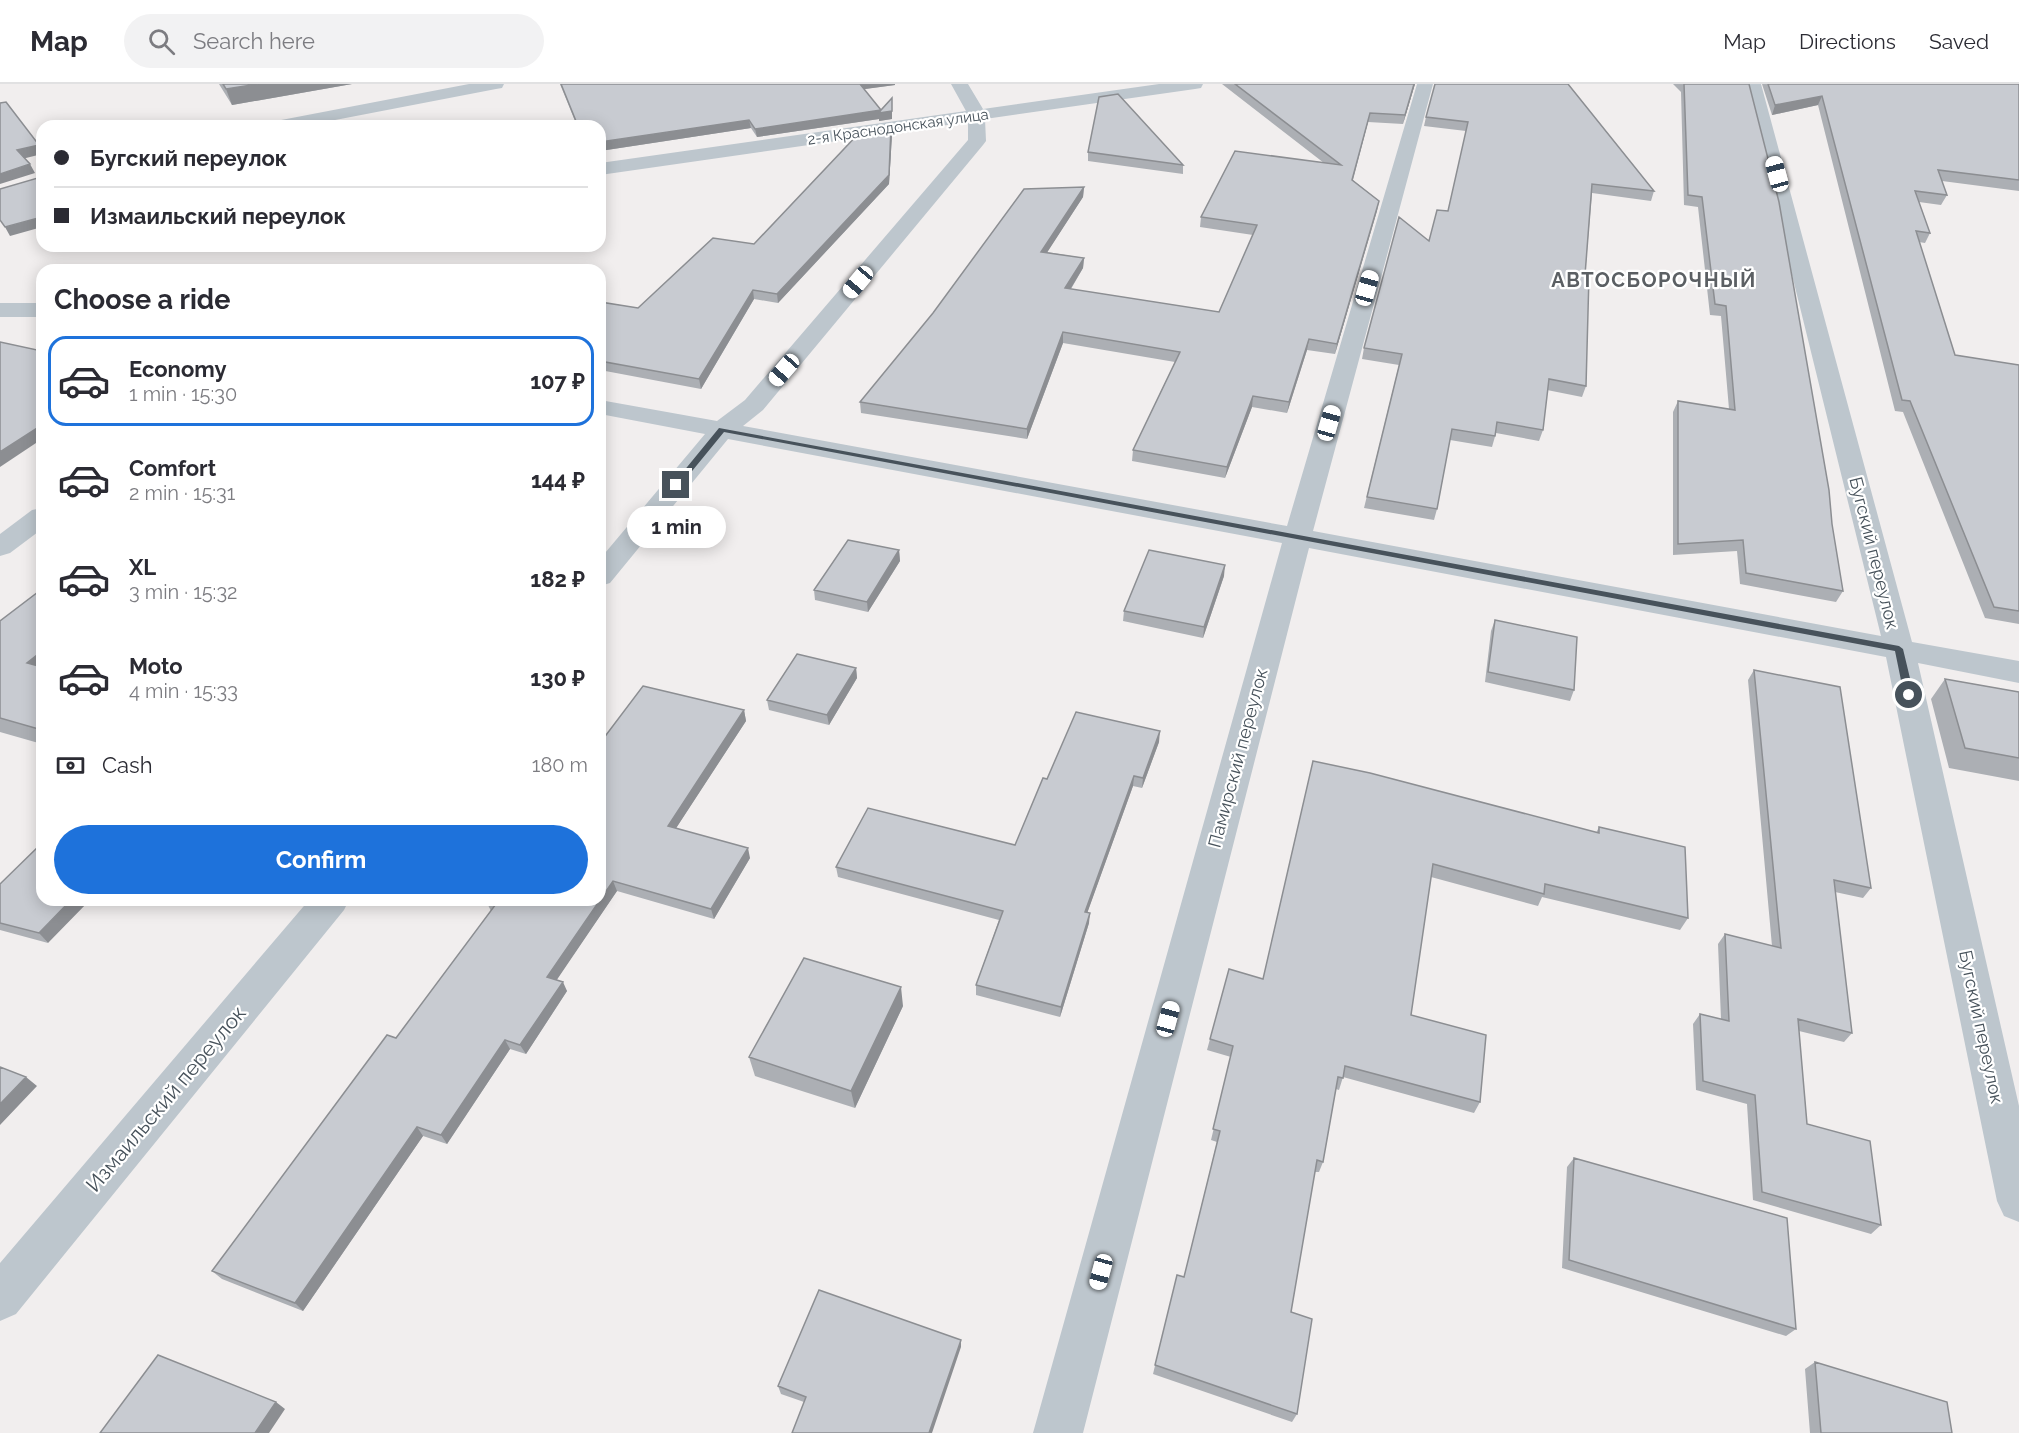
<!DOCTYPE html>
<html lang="en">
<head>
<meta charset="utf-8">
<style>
	:root { --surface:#fff; --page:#f2f2f3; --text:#2b2b33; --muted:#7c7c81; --line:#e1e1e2; --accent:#1e72db }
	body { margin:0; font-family:Raleway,sans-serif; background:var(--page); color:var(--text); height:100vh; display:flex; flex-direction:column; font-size:22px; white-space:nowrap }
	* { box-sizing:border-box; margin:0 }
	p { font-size:20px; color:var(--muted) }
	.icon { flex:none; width:33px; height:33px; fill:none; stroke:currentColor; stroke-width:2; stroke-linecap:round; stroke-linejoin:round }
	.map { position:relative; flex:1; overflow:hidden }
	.panel { position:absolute; left:36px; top:180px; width:570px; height:642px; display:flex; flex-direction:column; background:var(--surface); border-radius:18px; box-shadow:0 3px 15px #0003 }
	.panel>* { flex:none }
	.guide { position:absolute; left:36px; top:36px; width:570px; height:132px; border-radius:18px; box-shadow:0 3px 15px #0003; display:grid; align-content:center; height:132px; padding:0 18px; background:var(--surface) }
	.end { position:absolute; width:27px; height:27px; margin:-14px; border:8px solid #47525b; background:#fff; box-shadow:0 0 0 3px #fff }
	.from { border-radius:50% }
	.bubble { position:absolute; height:42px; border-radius:21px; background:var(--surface); box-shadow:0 3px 15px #0003; font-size:20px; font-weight:700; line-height:42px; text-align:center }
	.car { position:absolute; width:18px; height:36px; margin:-18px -9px; border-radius:8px; box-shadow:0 0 4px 2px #0007; background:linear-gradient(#fff 24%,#345 0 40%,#fff 0 76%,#345 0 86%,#fff 0) }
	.guide b { display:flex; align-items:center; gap:21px; height:57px; font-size:22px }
	.guide b+b { border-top:2px solid var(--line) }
	.guide i { width:15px; height:15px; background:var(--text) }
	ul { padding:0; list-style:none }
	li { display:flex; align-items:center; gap:18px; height:90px; margin:0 12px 9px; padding:0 6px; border:3px solid transparent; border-radius:18px }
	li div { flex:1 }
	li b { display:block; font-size:22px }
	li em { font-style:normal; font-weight:700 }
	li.on { border-color:var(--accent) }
	li>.icon { width:54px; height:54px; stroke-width:1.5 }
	h2 { padding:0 18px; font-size:27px; line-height:72px }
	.pay { display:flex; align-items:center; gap:15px; height:66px; padding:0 18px; font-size:22px }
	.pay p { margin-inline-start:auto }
	.action { display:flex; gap:12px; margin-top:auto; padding:12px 18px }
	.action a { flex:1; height:69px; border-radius:36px; background:var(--accent); color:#fff; font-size:24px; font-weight:700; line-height:69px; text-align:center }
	header { display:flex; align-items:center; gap:36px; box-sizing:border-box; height:84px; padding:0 30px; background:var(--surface); border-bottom:2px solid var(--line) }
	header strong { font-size:28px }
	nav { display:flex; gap:33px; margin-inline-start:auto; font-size:21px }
	.search { width:420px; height:54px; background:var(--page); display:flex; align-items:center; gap:15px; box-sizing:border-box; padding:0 21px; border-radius:33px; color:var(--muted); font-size:22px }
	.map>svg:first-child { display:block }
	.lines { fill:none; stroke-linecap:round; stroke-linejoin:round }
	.minor { fill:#bdc6cd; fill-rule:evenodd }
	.wall { fill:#acafb4 }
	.shaded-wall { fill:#8c8e92 }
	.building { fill:#c8cbd1; stroke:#8c8e92; stroke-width:1.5 }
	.route { fill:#47525b }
	.labels { text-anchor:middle; stroke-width:4.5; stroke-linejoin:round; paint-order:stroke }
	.far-street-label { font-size:15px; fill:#47525b; stroke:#fff }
	.street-label { font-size:18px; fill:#47525b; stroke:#fff }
	.far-district-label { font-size:20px; font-weight:bold; letter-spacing:1.5px; fill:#5b5f63; stroke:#fff }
	.near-street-label { font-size:21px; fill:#47525b; stroke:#fff }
</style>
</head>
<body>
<header>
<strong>Map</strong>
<div class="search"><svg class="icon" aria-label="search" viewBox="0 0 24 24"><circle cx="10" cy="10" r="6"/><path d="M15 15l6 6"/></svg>Search here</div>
<nav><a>Map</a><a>Directions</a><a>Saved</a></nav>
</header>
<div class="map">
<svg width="2019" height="1349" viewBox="0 0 2019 1349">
	<rect width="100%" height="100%" fill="#f1eeee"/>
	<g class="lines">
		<path class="minor" d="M469 0H504L502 4 496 5 304 42H267L270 38 276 37Z
			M951 0H968L983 25 1159 0H1203L1201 4 1195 5 985 35 986 57 983 61 763 326 743 342 1287 442 1417 0H1433L1313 447 1881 552 1745 0H1761L1912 558 2019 577V599L1918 579 2019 1022V1138L2004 1132 1997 1117 1886 573 1309 464 1083 1349H1033L1282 459 728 355 610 499 600 502V475L705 350 600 330V316L717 337 745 316 968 56V38L600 91V79L966 27Z
			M0 219H42V233H0Z
			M42 424V445L10 469 0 472V450L32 426Z
			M309 816H349L344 826 16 1230 0 1237V1179Z"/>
	</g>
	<path class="wall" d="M219 0H352L232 21Z
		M560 0H895V1L864 5 881 26 892 14V35L879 37V35L757 53 751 44 600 67V42H577Z
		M1222 0H1415L1403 40 1368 38 1353 96 1379 117 1335 270 1307 266 1287 329 1252 323 1225 394 1132 377 1133 366 1175 278 1063 259 1027 355 861 329 860 318 1084 103 1083 113 1047 168 1084 174 1083 184 1071 205 1219 228 1253 151 1200 143 1201 133 1324 79Z
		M1568 0 1654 107 1651 117 1592 109 1585 191 1586 302 1582 313 1547 306 1543 346 1539 357 1496 349 1492 363 1450 356 1437 425 1434 436 1364 424 1399 281 1362 275 1364 264 1448 127 1466 47 1424 42 1426 33Z
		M1673 0H1749L1832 440 1843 507 1836 518 1740 500 1737 467 1673 471V328L1678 317 1729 325 1721 232 1710 231 1698 123 1684 121 1681 8Z
		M1762 0H2019V107L1942 97 1947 111 1941 121 1919 118 1930 149 1925 159 1919 158 1955 271 2019 281V540L1985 534 1903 328 1895 327 1818 21 1772 31Z
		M892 51 889 100 778 219 754 215 701 305 600 286V218L638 224 754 160Z
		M1088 68 1183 81V90L1088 77Z
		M899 466 900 477 868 528 815 516 814 506Z
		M1224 492 1203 554 1123 537 1124 527Z
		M42 505V660L0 648V537Z
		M1495 536 1574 606 1570 617 1485 598 1491 547Z
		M856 584 857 594 829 641 769 626 767 616Z
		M1754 586 1871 804 1863 814 1835 808 1852 949 1844 958 1799 947 1807 1040 1881 1141 1871 1150 1753 1116 1747 1020 1696 1006 1693 940 1700 930 1721 935 1718 860 1725 850 1772 862 1748 596Z
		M1945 595 2019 608V697L1949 684 1931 615Z
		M744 626 746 637 676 744 750 774 714 835 617 807 556 896 567 907 526 970 510 965 447 1060 423 1052 303 1227 222 1195 212 1187 396 954 491 827 486 817 600 816V659Z
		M1159 658 1142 704 1133 702 1087 829 1089 839 1060 933 976 911V901L999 836 838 793 836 783 1015 761 1047 695Z
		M1313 677 1596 749 1599 743 1688 834 1680 846 1542 813 1538 822 1431 793 1411 931 1480 1018 1474 1029 1343 993 1339 1006 1336 1005 1323 1078 1319 1088H1315L1291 1228 1297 1330 1292 1338 1153 1290 1177 1191 1184 1193 1217 1058 1211 1056 1231 973 1207 966 1210 955 1263 895Z
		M0 800 48 859 0 846Z
		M903 922 855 1024 755 992 749 973Z
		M1574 1074 1796 1245 1786 1252 1562 1184 1567 1083Z
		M961 1263 804 1318 781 1310 778 1302Z
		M1815 1278 1952 1349H1810L1805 1285Z"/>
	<path class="shaded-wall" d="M258 0H352L232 21 226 5Z
		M858 0H895V1L858 6Z
		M1414 0H1415L1403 40 1405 31Z
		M1822 12 1818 21 1772 31 1775 21Z
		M892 14V35L879 37V35L757 53 755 45 881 26Z
		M1370 29 1368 38 1350 105 1352 96Z
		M749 36 751 44 600 67V58Z
		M891 43 892 51 889 100 778 219 777 210Z
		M39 61 42 66V70L22 75 17 66Z
		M30 80 35 89 0 100V90Z
		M1084 103 1083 113 1041 178V168Z
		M1379 117 1377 127 1335 270 1337 260Z
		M42 133V143L10 152 5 143Z
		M1084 174 1083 184 1065 214V204Z
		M753 206 754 215 701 305 699 295Z
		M1063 248V259L1027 355V345Z
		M1309 255 1307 266 1287 329 1289 318Z
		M1253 312 1252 323 1225 394 1227 383Z
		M42 341V355L0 383V368Z
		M899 466 900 477 868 528 867 518Z
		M1225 481 1224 492 1203 554 1204 543Z
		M42 567V596L27 579Z
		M856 584 857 594 829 641 827 631Z
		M744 626 746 637 671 752 668 742Z
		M1160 647 1159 658 1142 704 1143 694Z
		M1134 692 1133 702 1084 838 1085 828Z
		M748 764 750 774 714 835 711 825Z
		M613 797 617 807 552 903 547 893Z
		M71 816H90L48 859 39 849Z
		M1090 829 1089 839 1060 933 1061 923Z
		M563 898 567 907 526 970 520 961Z
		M901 903 903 922 855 1024 851 1007Z
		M505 956 510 965 447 1060 441 1051Z
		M26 993 37 1002 0 1041V1020Z
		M417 1043 423 1052 303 1227 295 1219Z
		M961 1256V1263L932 1349H929Z
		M276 1318 285 1325 269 1349H255Z"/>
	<path class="building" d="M223 0H258L226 5Z
		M561 0H860L881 26 892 14V27L879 29 881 26 755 45 749 36 600 58V42H578Z
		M1235 0H1414L1405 31 1370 29 1352 96 1379 117 1337 260 1309 255 1289 318 1253 312 1227 383 1133 366 1180 268 1063 248 1027 345 860 318 933 229 1024 105 1084 103 1041 168 1084 174 1065 204 1219 228 1257 141 1201 133 1235 67 1341 81Z
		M1435 0H1568L1654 107 1592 100 1585 191H1589L1586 302 1549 295 1543 346 1497 338 1495 352 1452 345 1437 425 1367 413 1402 270 1364 264 1399 133 1429 157 1437 126 1448 127 1468 38 1426 33Z
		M1684 0H1749L1779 118 1829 406 1832 440 1843 507 1746 489 1743 456 1678 460V317L1735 326 1726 222 1715 220 1702 113 1688 111Z
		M1768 0H2019V96L1938 86 1947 111 1915 107 1930 149 1916 147 1955 271 2019 281V527L1994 523 1910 317 1902 316 1822 12 1775 21Z
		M1118 10 1183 81 1088 68 1099 13Z
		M6 18 39 61 17 66 30 80 0 90V19Z
		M891 43 889 91 777 210 753 206 699 295 600 277V218L638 224 713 154 754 160 861 47Z
		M39 89 42 92V133L5 143 0 136V105L38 94Z
		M0 258 42 267V341L0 368Z
		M848 456 899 466 867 518 814 506Z
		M1149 466 1225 481 1204 543 1124 527Z
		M42 505V567L27 579 42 583V646L0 634V537Z
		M1495 536 1577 553 1574 606 1488 588Z
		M797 570 856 584 827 631 767 616Z
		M1754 586 1840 603 1871 804 1834 796 1852 949 1798 935 1807 1040 1870 1057 1881 1141 1762 1108 1755 1011 1703 997 1700 930 1729 937 1725 850 1781 864Z
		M1945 595 2019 608V674L1965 664Z
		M643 602 744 626 668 742 748 764 711 825 613 797 600 816V659Z
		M1076 628 1160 647 1143 694 1134 692 1085 828 1090 829 1061 923 976 901 1003 827 836 783 868 724 1015 761 1043 694 1047 695Z
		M1313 677 1370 689 1599 749V743L1685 763 1688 834 1545 800 1544 810 1433 780 1411 931 1486 951 1480 1018 1345 982 1343 994 1338 993 1323 1078 1317 1076 1291 1228 1312 1235 1297 1330 1155 1281 1177 1191 1184 1193 1220 1047 1213 1045 1233 962 1210 955 1229 885 1263 895Z
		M42 759V816H71L39 849 0 839V800Z
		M487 816H600L547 893 563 898 520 961 505 956 441 1051 417 1043 295 1219 212 1187 387 951 396 954 496 820 486 817Z
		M804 874 901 903 851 1007 749 973Z
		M0 983 26 993 0 1020Z
		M1574 1074 1787 1134 1796 1245 1569 1176Z
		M819 1206 961 1256 929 1349H792L806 1313 778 1302Z
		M158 1271 276 1318 255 1349H100Z
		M1815 1278 1947 1318 1952 1349H1821Z"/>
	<path class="route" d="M719 344 1899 562 1903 565 1914 611 1909 614 1904 611 1895 567 724 348 679 403H674V399Z"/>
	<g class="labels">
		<g class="far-street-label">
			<text transform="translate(898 43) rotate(-8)" y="5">2-я Краснодонская улица</text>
		</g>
		<g class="street-label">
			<text transform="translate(1874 469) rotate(76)" y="6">Бугский переулок</text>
			<text transform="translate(1238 674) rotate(-75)" y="6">Памирский переулок</text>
			<text transform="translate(1981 943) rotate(78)" y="6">Бугский переулок</text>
		</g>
		<g class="far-district-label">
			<text x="1654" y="203">АВТОСБОРОЧНЫЙ</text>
		</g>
		<g class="near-street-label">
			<text transform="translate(166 1015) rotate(-50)" y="7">Измаильский переулок</text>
		</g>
	</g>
</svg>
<i class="end from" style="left:1909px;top:611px"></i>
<i class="end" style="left:676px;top:401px"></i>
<div class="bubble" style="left:627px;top:422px;width:99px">1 min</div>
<i class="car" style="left:1777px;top:90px;rotate:345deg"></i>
<i class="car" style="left:858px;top:198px;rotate:220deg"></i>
<i class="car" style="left:1367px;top:204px;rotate:16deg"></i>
<i class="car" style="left:784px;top:286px;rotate:221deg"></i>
<i class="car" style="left:1329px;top:339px;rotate:16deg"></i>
<i class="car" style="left:1168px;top:935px;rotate:15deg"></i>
<i class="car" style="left:1101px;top:1188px;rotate:195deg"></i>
<div class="guide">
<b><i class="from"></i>Бугский переулок</b>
<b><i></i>Измаильский переулок</b>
</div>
<section class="panel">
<h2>Choose a ride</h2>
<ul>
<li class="on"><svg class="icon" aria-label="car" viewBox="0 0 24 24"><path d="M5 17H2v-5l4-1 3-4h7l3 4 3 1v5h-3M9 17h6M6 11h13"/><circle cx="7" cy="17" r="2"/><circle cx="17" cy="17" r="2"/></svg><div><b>Economy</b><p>1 min · 15:30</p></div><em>107 ₽</em></li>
<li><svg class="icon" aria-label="car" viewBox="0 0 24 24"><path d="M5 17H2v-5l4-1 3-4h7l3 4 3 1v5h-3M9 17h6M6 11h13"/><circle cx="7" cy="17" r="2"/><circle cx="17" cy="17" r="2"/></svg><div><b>Comfort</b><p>2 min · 15:31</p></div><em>144 ₽</em></li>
<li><svg class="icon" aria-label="car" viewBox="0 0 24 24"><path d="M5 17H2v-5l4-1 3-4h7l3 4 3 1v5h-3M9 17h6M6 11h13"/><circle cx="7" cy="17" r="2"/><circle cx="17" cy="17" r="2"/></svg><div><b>XL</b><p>3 min · 15:32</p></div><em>182 ₽</em></li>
<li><svg class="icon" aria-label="car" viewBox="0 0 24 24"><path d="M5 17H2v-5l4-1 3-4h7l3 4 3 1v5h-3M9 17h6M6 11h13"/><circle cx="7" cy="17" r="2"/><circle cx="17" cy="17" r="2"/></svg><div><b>Moto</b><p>4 min · 15:33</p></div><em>130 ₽</em></li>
</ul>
<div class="pay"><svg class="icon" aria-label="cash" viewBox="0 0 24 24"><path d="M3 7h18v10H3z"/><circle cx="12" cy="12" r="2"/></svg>Cash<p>180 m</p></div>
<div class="action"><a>Confirm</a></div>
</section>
</div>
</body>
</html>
